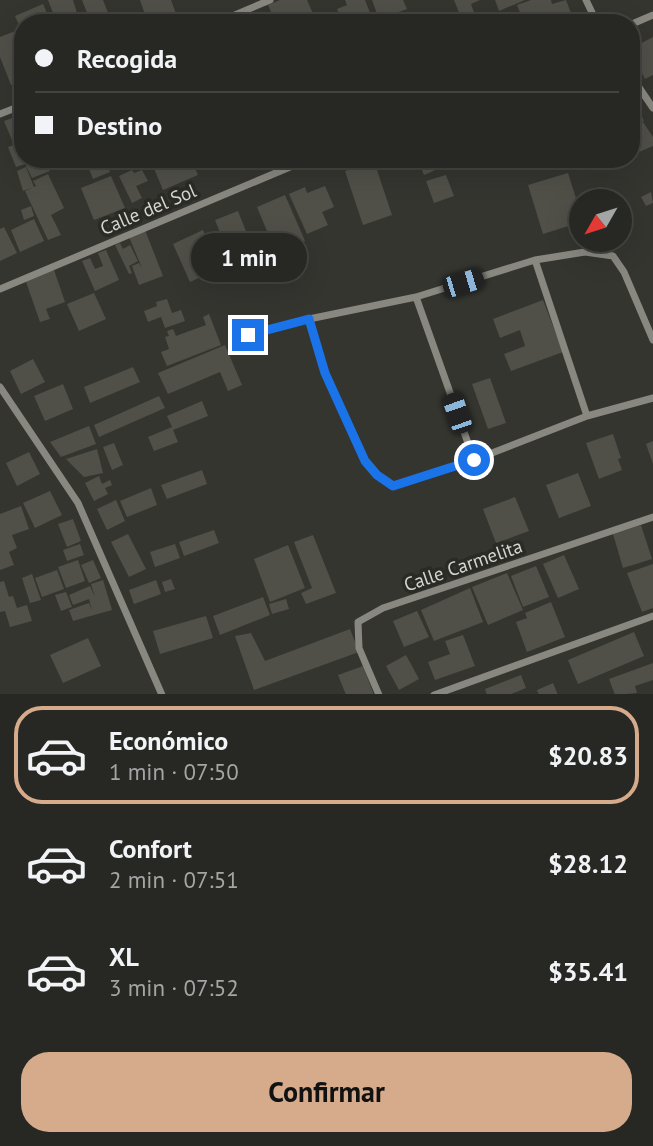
<!DOCTYPE html>
<html lang="es">
<head>
<meta charset="utf-8">
<style>
	:root { --surface:#272823; --page:#333430; --text:#f1f3f6; --muted:#a4a6a6; --line:#434441; --accent:#d6ab8b }
	body { margin:0; font-family:"PT Sans",sans-serif; background:var(--page); color:var(--text); height:100vh; display:flex; flex-direction:column; font-size:26px; white-space:nowrap }
	* { box-sizing:border-box; margin:0 }
	p { font-size:23px; color:var(--muted) }
	.icon { flex:none; width:38px; height:38px; fill:none; stroke:currentColor; stroke-width:2; stroke-linecap:round; stroke-linejoin:round }
	.map { position:relative; height:694px; overflow:hidden }
	.side { display:flex; flex-direction:column; background:var(--surface); flex:1 }
	.side>* { flex:none }
	.top-card { position:absolute; left:14px; top:14px; width:626px; height:154px; border-radius:28px; box-shadow:0 7px 28px #0002,0 0 0 2px var(--line); display:grid; align-content:center; height:154px; padding:0 21px; background:var(--surface) }
	.needle { width:46px; rotate:231deg }
	.tools { position:absolute; left:569px; top:189px; display:grid; gap:14px }
	.tools a { display:grid; place-items:center; width:63px; height:63px; border-radius:50%; background:var(--surface); box-shadow:0 7px 28px #0002,0 0 0 2px var(--line); font-size:35px }
	.end { position:absolute; width:32px; height:32px; margin:-16px; border:9px solid #1a73e8; background:#fff; box-shadow:0 0 0 4px #fff }
	.from { border-radius:50% }
	.bubble { position:absolute; height:49px; border-radius:24px; background:var(--surface); box-shadow:0 7px 28px #0002,0 0 0 2px var(--line); font-size:23px; font-weight:700; line-height:49px; text-align:center }
	.car { position:absolute; width:21px; height:42px; margin:-21px -10px; border-radius:9px; box-shadow:0 0 5px 2px #0007; background:linear-gradient(#222 24%,#8ab4d8 0 40%,#222 0 76%,#8ab4d8 0 86%,#222 0) }
	.top-card b { display:flex; align-items:center; gap:24px; height:66px; font-size:26px }
	.top-card b+b { border-top:2px solid var(--line) }
	.top-card i { width:18px; height:18px; background:var(--text) }
	ul { padding:12px 0 0; list-style:none }
	li { display:flex; align-items:center; gap:21px; height:98px; margin:0 14px 10px; padding:0 7px; border:4px solid transparent; border-radius:28px }
	li div { flex:1 }
	li b { display:block; font-size:26px }
	li em { font-style:normal; font-weight:700 }
	li.current { border-color:var(--accent) }
	li>.icon { width:63px; height:63px; stroke-width:1.5 }
	.primary-button { display:flex; gap:14px; margin-top:auto; padding:14px 21px }
	.primary-button a { flex:1; height:80px; border-radius:28px; background:var(--accent); color:#111; font-size:28px; font-weight:700; line-height:80px; text-align:center }
	.map>svg:first-child { display:block }
	.building { fill:#505049 }
	.lines { fill:none; stroke-linecap:round; stroke-linejoin:round }
	.street { stroke:#888881; stroke-width:7 }
	.route { stroke:#1a73e8; stroke-width:9 }
	.labels { text-anchor:middle; stroke-width:7; stroke-linejoin:round; paint-order:stroke }
	.street-label { font-size:19px; fill:#d5d5d1; stroke:#2a2b25 }
</style>
</head>
<body>
<div class="map">
<svg width="653" height="695" viewBox="0 0 653 695">
	<rect width="100%" height="100%" fill="#34352f"/>
	<path class="building" d="M48 0H73L77 13 56 21Z
		M82 0H103L112 23H78L75 17 87 13Z
		M140 0H171L176 14 148 23Z
		M280 0H307L317 23H276L268 5Z
		M345 0H365L374 23H343L337 9 347 5Z
		M372 0H403L407 9 379 19Z
		M454 0H480L471 4 475 15 462 20Z
		M495 0H525L499 11Z
		M531 0H551L552 4 566 0 573 18 562 23H524L517 5Z
		M43 4 50 20 43 23H23V34L15 16Z
		M420 12 424 21 432 16 436 23H409L407 19Z
		M18 30 23 41V80L11 85 0 57V37Z
		M653 37V75L645 79 632 54V48Z
		M632 97 644 121 632 125Z
		M23 114 25 164 16 167 8 147 14 145 4 121Z
		M643 122 653 137V146L632 155V126Z
		M41 159H44L50 171 32 178 26 166Z
		M85 159H105L110 172 93 179Z
		M150 159H191L198 175 163 190Z
		M417 159H438L442 167 424 175Z
		M595 159H621L599 168Z
		M374 161 392 215 363 225 345 171Z
		M26 167 34 187 23 191 17 171Z
		M132 170 134 173 142 170 148 181 136 186 142 198 132 203 119 176Z
		M568 173 581 214V222L543 234 528 185Z
		M48 174 64 208 51 215 61 235 48 240 25 191 36 186 33 181Z
		M446 175 454 196 434 203 426 181Z
		M111 176 125 208 94 220 81 188Z
		M325 186 334 207 322 212 328 225 307 234 289 194 305 187 307 193Z
		M651 192 653 203 646 206 641 197Z
		M285 195 305 241 276 253 257 207Z
		M31 206 34 216 24 220 21 210Z
		M238 211 256 257 233 266 215 220Z
		M34 219 44 241 20 252 11 230Z
		M4 227 17 253 0 261V229Z
		M145 230 163 276 139 285 132 266 139 263 142 268 129 237Z
		M203 230 220 268 190 282 173 244Z
		M120 243 123 249 130 245 138 261 129 266 132 273 129 274 115 245Z
		M106 250 119 280 95 291 82 261 90 258 95 269 103 266 98 253Z
		M54 270 65 302 46 309 50 319 40 322 25 279Z
		M94 293 106 319 79 331 67 304Z
		M167 299 172 313 181 310 185 321 165 328 161 317 148 322 144 311 157 306 156 302Z
		M543 300 563 352 511 371 504 354 525 346 520 330 500 338 493 319Z
		M209 314 221 345 167 366 161 352 169 349 165 337 169 336 167 331 173 329 176 336 206 325 203 317Z
		M225 345 242 385 228 391 220 372 168 394 158 373Z
		M33 359 45 382 21 394 10 371Z
		M133 367 140 382 90 403 84 387Z
		M490 378 506 423 488 429 472 384Z
		M63 384 73 409 45 421 34 396Z
		M159 396 165 408 99 437 94 425Z
		M202 401 208 416 173 430 178 442 154 451 148 437 172 427 167 416Z
		M89 426 96 444 61 457 50 442Z
		M613 434 621 458 618 459 622 470 599 479 586 443Z
		M653 441V464L646 444Z
		M114 443 123 465 112 470 103 447Z
		M97 449 103 473 84 477 66 459Z
		M29 452 40 474 17 486 6 463Z
		M202 470 207 484 167 499 161 485Z
		M578 473 591 506 559 518 546 485Z
		M99 476 102 484 110 480 112 485 105 488 108 494 94 501 85 483Z
		M151 488 157 505 127 517 120 501Z
		M50 491 62 515 35 528 23 503Z
		M515 497 529 531 496 543 483 509Z
		M116 500 125 521 107 530 97 509Z
		M21 506 29 529 12 535 17 548 9 552 14 565 0 570V514Z
		M73 519 81 541 67 547 58 524Z
		M641 525 652 559 623 568 613 534Z
		M214 530 219 543 184 556 179 542Z
		M128 534 146 569 129 577 111 542Z
		M313 535 336 593 306 604 301 593 312 588 294 542Z
		M80 544 84 555 67 561 63 550Z
		M175 544 180 558 155 567 150 552Z
		M288 545 305 588 270 602 254 559Z
		M564 555 579 589 558 598 543 564Z
		M78 560 85 581 66 588 58 567Z
		M93 560 101 578 89 583 81 565Z
		M653 564V608L642 612 627 573Z
		M536 566 549 597 523 607 511 576Z
		M57 570 64 589 42 597 35 578Z
		M507 573 523 610 488 625 472 587Z
		M32 574 41 600 30 603 22 578Z
		M171 579 175 589 165 592 162 582Z
		M103 580 112 610 73 621 69 610 89 603 92 610 89 599 73 605 69 595 90 586 95 597 91 584Z
		M156 580 161 594 134 604 129 590Z
		M4 581 9 597 13 596 17 608 27 605 32 621 10 627 5 611 0 612V582Z
		M470 588 483 622 434 641 421 610Z
		M66 592 72 607 61 611 55 595Z
		M263 597 270 615 220 635 213 616Z
		M286 599 289 609 272 614 269 604Z
		M551 602 565 637 527 652 516 622 527 618 525 613Z
		M417 611 429 637 404 647 393 621Z
		M206 616 213 638 160 654 153 631Z
		M350 629 359 652 254 690 235 636 251 633 265 661Z
		M634 632 644 656 578 684 568 660Z
		M463 635 475 666 435 680 428 662 450 654 445 641Z
		M88 638 101 666 63 683 50 655Z
		M406 655 419 679 399 690 386 666Z
		M653 663V680L635 686 637 693 615 695 609 679Z
		M363 666 374 695H346L338 675Z
		M521 675 526 688 509 695H487L485 689Z
		M553 683 558 695H539L537 690Z"/>
	<g class="lines">
		<path class="street" d="M586 0 597 23
			M216 23 270 0
			M632 24 653 15
			M632 77 653 108
			M0 114 23 105
			M535 260 587 416
			M0 289 309 159
			M416 297 474 460
			M309 319 325 373 365 461 377 475 393 486 474 460 587 416 653 398
			M248 335 309 319 416 297 535 260 585 252 613 256 624 272 653 340
			M0 387 78 503 162 695
			M379 695 359 648 358 622 383 608 653 517
			M434 695 653 616"/>
	</g>
	<g class="lines">
		<path class="route" d="M248 335 309 319 325 373 365 461 377 475 393 486 474 460"/>
	</g>
	<g class="labels">
		<g class="street-label">
			<text transform="translate(148 209) rotate(-23)" y="7">Calle del Sol</text>
			<text transform="translate(463 565) rotate(-19)" y="7">Calle Carmelita</text>
		</g>
	</g>
</svg>
<div class="tools">
<a><svg class="needle" viewBox="-14 -14 28 28"><path d="M0-13l5 13h-10z" fill="#e53935"/><path d="M0 13l5-13h-10z" fill="#a4a6a6"/></svg></a>
</div>
<i class="end from" style="left:474px;top:460px"></i>
<i class="end" style="left:248px;top:335px"></i>
<div class="bubble" style="left:191px;top:233px;width:116px">1 min</div>
<i class="car" style="left:463px;top:283px;rotate:73deg"></i>
<i class="car" style="left:457px;top:413px;rotate:341deg"></i>
<div class="top-card">
<b><i class="from"></i>Recogida</b>
<b><i></i>Destino</b>
</div>
</div>
<section class="side">
<ul>
<li class="current"><svg class="icon" aria-label="car" viewBox="0 0 24 24"><path d="M5 17H2v-5l4-1 3-4h7l3 4 3 1v5h-3M9 17h6M6 11h13"/><circle cx="7" cy="17" r="2"/><circle cx="17" cy="17" r="2"/></svg><div><b>Económico</b><p>1 min · 07:50</p></div><em>$20.83</em></li>
<li><svg class="icon" aria-label="car" viewBox="0 0 24 24"><path d="M5 17H2v-5l4-1 3-4h7l3 4 3 1v5h-3M9 17h6M6 11h13"/><circle cx="7" cy="17" r="2"/><circle cx="17" cy="17" r="2"/></svg><div><b>Confort</b><p>2 min · 07:51</p></div><em>$28.12</em></li>
<li><svg class="icon" aria-label="car" viewBox="0 0 24 24"><path d="M5 17H2v-5l4-1 3-4h7l3 4 3 1v5h-3M9 17h6M6 11h13"/><circle cx="7" cy="17" r="2"/><circle cx="17" cy="17" r="2"/></svg><div><b>XL</b><p>3 min · 07:52</p></div><em>$35.41</em></li>
</ul>
<div class="primary-button"><a>Confirmar</a></div>
</section>
</body>
</html>
